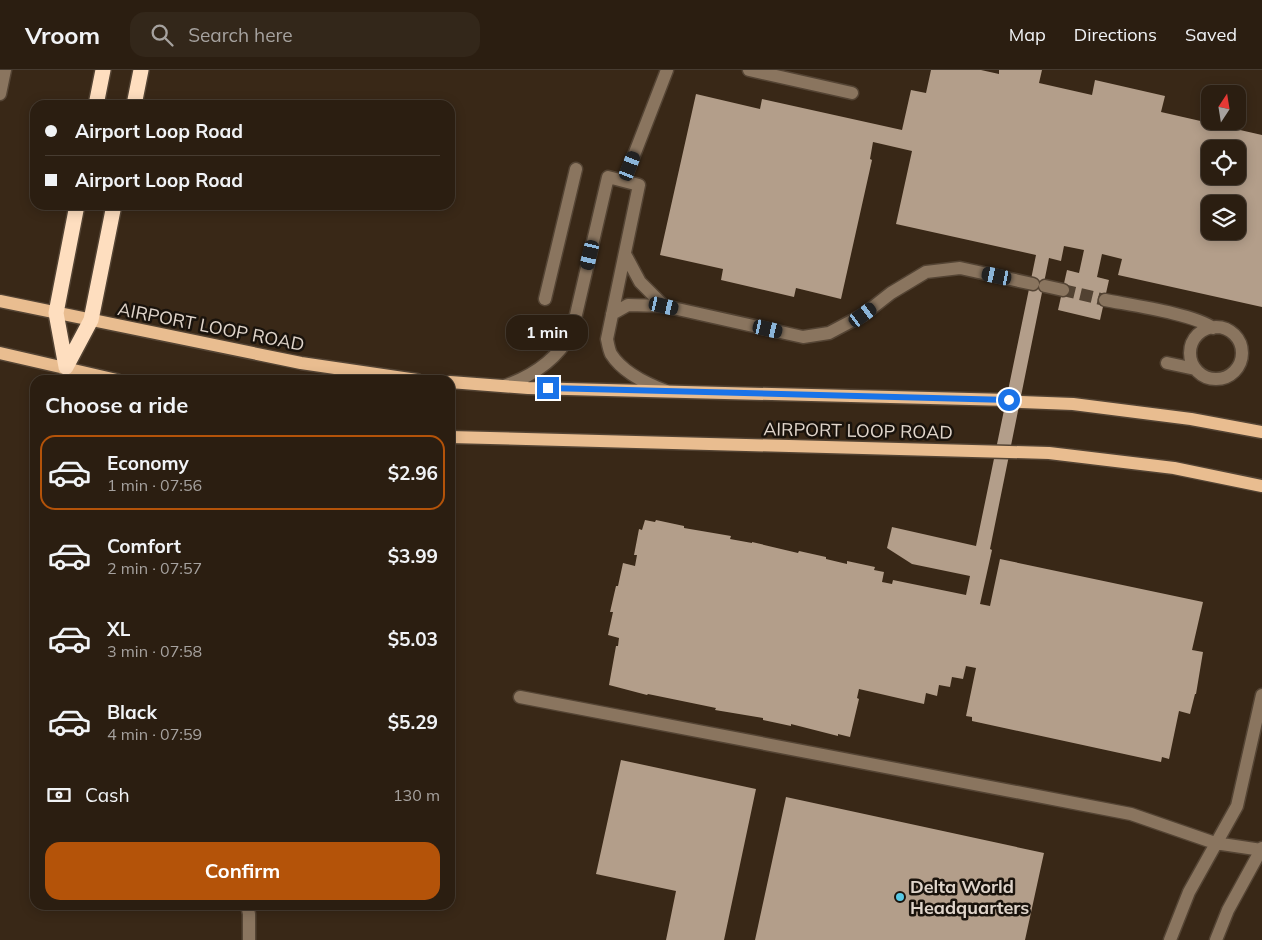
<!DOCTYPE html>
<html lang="en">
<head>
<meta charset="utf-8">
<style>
	:root { --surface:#2b1e11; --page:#33271a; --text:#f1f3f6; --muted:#a6a29f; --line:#473c31; --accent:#b45309 }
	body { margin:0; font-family:Mulish,sans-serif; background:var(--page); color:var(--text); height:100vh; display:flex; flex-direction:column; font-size:19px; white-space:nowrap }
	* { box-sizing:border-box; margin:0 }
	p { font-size:16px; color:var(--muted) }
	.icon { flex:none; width:28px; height:28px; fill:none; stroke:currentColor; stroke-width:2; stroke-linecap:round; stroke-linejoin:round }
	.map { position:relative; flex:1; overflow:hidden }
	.panel { position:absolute; left:30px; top:305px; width:425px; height:535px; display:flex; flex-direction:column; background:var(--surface); border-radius:15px; box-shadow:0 2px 12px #0003,0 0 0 1px var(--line) }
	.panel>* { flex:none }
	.hud { position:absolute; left:30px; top:30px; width:425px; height:110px; border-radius:15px; box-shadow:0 2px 12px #0003,0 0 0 1px var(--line); display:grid; align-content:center; height:110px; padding:0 15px; background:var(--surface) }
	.needle { width:32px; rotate:12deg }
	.controls { position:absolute; left:1201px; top:15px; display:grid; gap:10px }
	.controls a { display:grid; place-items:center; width:45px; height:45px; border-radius:10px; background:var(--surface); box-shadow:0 2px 12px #0003,0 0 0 1px var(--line); font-size:25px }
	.end { position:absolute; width:22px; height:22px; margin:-11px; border:6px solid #1a73e8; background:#fff; box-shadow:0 0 0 2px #fff }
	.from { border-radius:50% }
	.bubble { position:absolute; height:35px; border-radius:15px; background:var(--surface); box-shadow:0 2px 12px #0003,0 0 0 1px var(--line); font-size:16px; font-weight:700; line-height:35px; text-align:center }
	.car { position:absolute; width:15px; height:30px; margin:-15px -8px; border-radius:6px; box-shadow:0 0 4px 1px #0007; background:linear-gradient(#222 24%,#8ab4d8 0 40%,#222 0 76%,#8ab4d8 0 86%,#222 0) }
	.hud b { display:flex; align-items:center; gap:18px; height:48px; font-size:19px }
	.hud b+b { border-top:1px solid var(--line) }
	.hud i { width:12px; height:12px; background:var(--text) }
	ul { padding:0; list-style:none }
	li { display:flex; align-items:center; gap:15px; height:75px; margin:0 10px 8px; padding:0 5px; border:2px solid transparent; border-radius:15px }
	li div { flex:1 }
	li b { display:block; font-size:19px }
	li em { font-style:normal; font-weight:700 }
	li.active { border-color:var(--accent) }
	li>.icon { width:45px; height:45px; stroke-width:1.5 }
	h2 { padding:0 15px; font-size:22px; line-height:60px }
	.pay { display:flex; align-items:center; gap:12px; height:55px; padding:0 15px; font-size:19px }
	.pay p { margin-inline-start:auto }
	.cta { display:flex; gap:10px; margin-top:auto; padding:10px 15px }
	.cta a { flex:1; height:58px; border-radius:15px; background:var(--accent); color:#fff; font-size:20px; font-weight:700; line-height:58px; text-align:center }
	header { display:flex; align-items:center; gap:30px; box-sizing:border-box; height:70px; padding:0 25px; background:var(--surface); border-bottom:1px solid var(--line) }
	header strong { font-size:24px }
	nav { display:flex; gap:28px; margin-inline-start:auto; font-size:18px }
	.search { width:350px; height:45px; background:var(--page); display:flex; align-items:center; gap:12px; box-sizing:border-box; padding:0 18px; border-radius:15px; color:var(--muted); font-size:19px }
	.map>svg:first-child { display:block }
	.building { fill:#b39e8a; fill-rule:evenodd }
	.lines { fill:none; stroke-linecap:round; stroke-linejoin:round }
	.minor-tunnel { stroke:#524232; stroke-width:12; stroke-dasharray:12 6; stroke-linecap:butt }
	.minor-casing { stroke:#544434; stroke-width:15 }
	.major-casing { stroke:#544434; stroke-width:15 }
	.highway-casing { stroke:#544434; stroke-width:18 }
	.minor { stroke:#8a755f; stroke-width:12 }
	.major { stroke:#e9bd90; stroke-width:12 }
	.highway { stroke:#fedebf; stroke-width:15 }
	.route { stroke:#1a73e8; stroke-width:6 }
	.poi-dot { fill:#58c8e4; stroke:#1a130c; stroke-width:2 }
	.labels { text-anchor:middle; stroke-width:5; stroke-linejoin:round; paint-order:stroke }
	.street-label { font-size:18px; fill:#e0d5cb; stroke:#1a130c }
	.poi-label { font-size:18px; font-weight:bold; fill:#e0d5cb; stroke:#1a130c; text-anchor:start }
</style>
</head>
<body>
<header>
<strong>Vroom</strong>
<div class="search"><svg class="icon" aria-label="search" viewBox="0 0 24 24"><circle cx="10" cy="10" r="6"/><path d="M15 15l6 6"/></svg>Search here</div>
<nav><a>Map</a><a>Directions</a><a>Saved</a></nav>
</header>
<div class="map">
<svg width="1262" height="870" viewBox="0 0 1262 870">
	<rect width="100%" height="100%" fill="#392817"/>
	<path class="building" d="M931 0H981L999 4V0H1042L1039 13 1092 25 1095 10 1165 26 1161 42 1262 65V237L1118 205 1122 189 1102 184 1097 207 1109 210 1100 250 1058 240 1067 200 1079 203 1084 180 1064 176 1061 191 1049 188 990 479 992 480 980 534 990 536 1000 489 1203 532 1192 580 1203 582 1196 624H1195L1190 644 1179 641 1169 689 1162 687 1161 692 972 651V647L966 646 976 598 966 596 963 609 952 607 950 617 939 615 937 626 926 623 924 634 859 619 857 628 859 629 850 667 838 664V666L791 654V656L763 650V648L715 640 716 638 648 624 647 625 609 615 616 576H618L619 568 608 565 613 542H610L616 516H618L623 493 635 496 637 485H634L639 459 642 460 645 450 655 452 656 450 684 456V458L731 466 730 469 752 473V472L798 483 799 481 826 487V489L847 494V491L875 497 874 500 884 502 882 512 892 514 893 510 966 525 970 506 912 494 887 478 892 457 976 476 1036 185 896 154 912 81 873 72 870 89 872 90 841 229 796 218 794 227 721 210 723 199 660 185 696 24 760 39 762 29 902 60 911 20 926 23ZM1210 79H1238V106H1210ZM1210 134H1238V161H1210Z
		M621 690 756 719 724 870H666L676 821 596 804Z
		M786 727 1044 783 1025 870H755Z"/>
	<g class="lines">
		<path class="minor-tunnel" d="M1063 220 1105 230"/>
		<g class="minor-casing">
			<path id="minor" d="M749 0 852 23
				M0 24 5 0
				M624 111 667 0
				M625 184 640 212 664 236
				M1045 216 1063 220
				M545 229 576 99
				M1105 230C1130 235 1194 244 1213 258
				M612 244 628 235 664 236 803 267 829 263 863 245 891 223 926 202 960 198 1033 214
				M1190 283a26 26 0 1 1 52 0a26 26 0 1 1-52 0Z
				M1167 293 1195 299
				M65 310 66 297
				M504 316C533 306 557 290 572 262L608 107 639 115 607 269C608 274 609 280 611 284 623 303 647 314 666 321
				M520 627 1131 744 1215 773 1262 780
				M247 835 249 844V870
				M1170 870 1189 822 1237 736 1262 625
				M1216 870 1228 840 1262 778"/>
		</g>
		<g class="major-casing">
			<path id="major" d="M0 231 301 293 417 310
				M0 283 117 310
				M450 312 528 318 1009 330
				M1021 332 1073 334 1191 349 1262 362
				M450 367 1049 383 1174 398 1262 416"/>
		</g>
		<g class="highway-casing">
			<path id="highway" d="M96 35 103 0
				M134 35 141 0
				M66 297 91 250 114 135
				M66 297 56 243 77 135"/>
		</g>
		<use href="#minor" class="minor"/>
		<use href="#major" class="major"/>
		<use href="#highway" class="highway"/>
	</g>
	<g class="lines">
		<path class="route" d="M548 318 1009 330"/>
	</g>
	<circle class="poi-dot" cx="900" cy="827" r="5"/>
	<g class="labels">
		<g class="street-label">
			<text transform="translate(211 257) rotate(11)" y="6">AIRPORT LOOP ROAD</text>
			<text transform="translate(858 361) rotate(1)" y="6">AIRPORT LOOP ROAD</text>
		</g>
		<g class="poi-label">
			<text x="910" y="823">Delta World<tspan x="910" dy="21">Headquarters</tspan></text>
		</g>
	</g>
</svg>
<div class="controls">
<a><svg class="needle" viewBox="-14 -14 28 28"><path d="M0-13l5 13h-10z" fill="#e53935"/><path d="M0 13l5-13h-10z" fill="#a6a29f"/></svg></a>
<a><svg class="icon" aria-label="locate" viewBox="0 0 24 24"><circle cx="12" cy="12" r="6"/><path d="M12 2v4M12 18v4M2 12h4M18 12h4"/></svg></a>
<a><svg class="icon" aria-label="layers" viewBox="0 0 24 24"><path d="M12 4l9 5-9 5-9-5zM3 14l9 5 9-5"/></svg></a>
</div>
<i class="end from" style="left:1009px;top:330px"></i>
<i class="end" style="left:548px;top:318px"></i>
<div class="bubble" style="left:506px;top:245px;width:82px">1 min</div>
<i class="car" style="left:630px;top:96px;rotate:21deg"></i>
<i class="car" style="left:590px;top:185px;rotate:193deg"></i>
<i class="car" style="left:997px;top:206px;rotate:282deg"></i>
<i class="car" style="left:664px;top:236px;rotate:103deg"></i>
<i class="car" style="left:863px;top:245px;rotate:54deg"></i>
<i class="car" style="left:768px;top:259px;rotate:103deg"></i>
<div class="hud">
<b><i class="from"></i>Airport Loop Road</b>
<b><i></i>Airport Loop Road</b>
</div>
<section class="panel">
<h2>Choose a ride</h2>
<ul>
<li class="active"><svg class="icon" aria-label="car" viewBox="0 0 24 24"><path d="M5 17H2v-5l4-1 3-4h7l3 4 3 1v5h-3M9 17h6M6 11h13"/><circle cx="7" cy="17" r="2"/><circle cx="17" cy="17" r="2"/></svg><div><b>Economy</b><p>1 min · 07:56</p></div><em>$2.96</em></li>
<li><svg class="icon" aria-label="car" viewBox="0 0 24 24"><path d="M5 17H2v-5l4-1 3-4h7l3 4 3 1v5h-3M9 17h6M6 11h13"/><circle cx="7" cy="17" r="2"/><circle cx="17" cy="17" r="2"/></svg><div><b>Comfort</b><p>2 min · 07:57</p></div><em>$3.99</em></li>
<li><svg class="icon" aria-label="car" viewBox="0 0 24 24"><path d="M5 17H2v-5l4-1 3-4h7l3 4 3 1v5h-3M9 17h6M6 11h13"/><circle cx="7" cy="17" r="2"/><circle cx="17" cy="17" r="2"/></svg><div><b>XL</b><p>3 min · 07:58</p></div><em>$5.03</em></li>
<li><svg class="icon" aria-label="car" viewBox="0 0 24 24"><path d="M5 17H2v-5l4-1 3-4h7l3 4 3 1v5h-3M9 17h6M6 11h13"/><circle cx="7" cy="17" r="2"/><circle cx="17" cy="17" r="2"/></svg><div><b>Black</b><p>4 min · 07:59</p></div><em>$5.29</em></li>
</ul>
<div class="pay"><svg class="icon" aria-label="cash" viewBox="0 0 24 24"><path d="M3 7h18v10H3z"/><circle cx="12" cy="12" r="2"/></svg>Cash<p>130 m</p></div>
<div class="cta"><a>Confirm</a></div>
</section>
</div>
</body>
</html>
